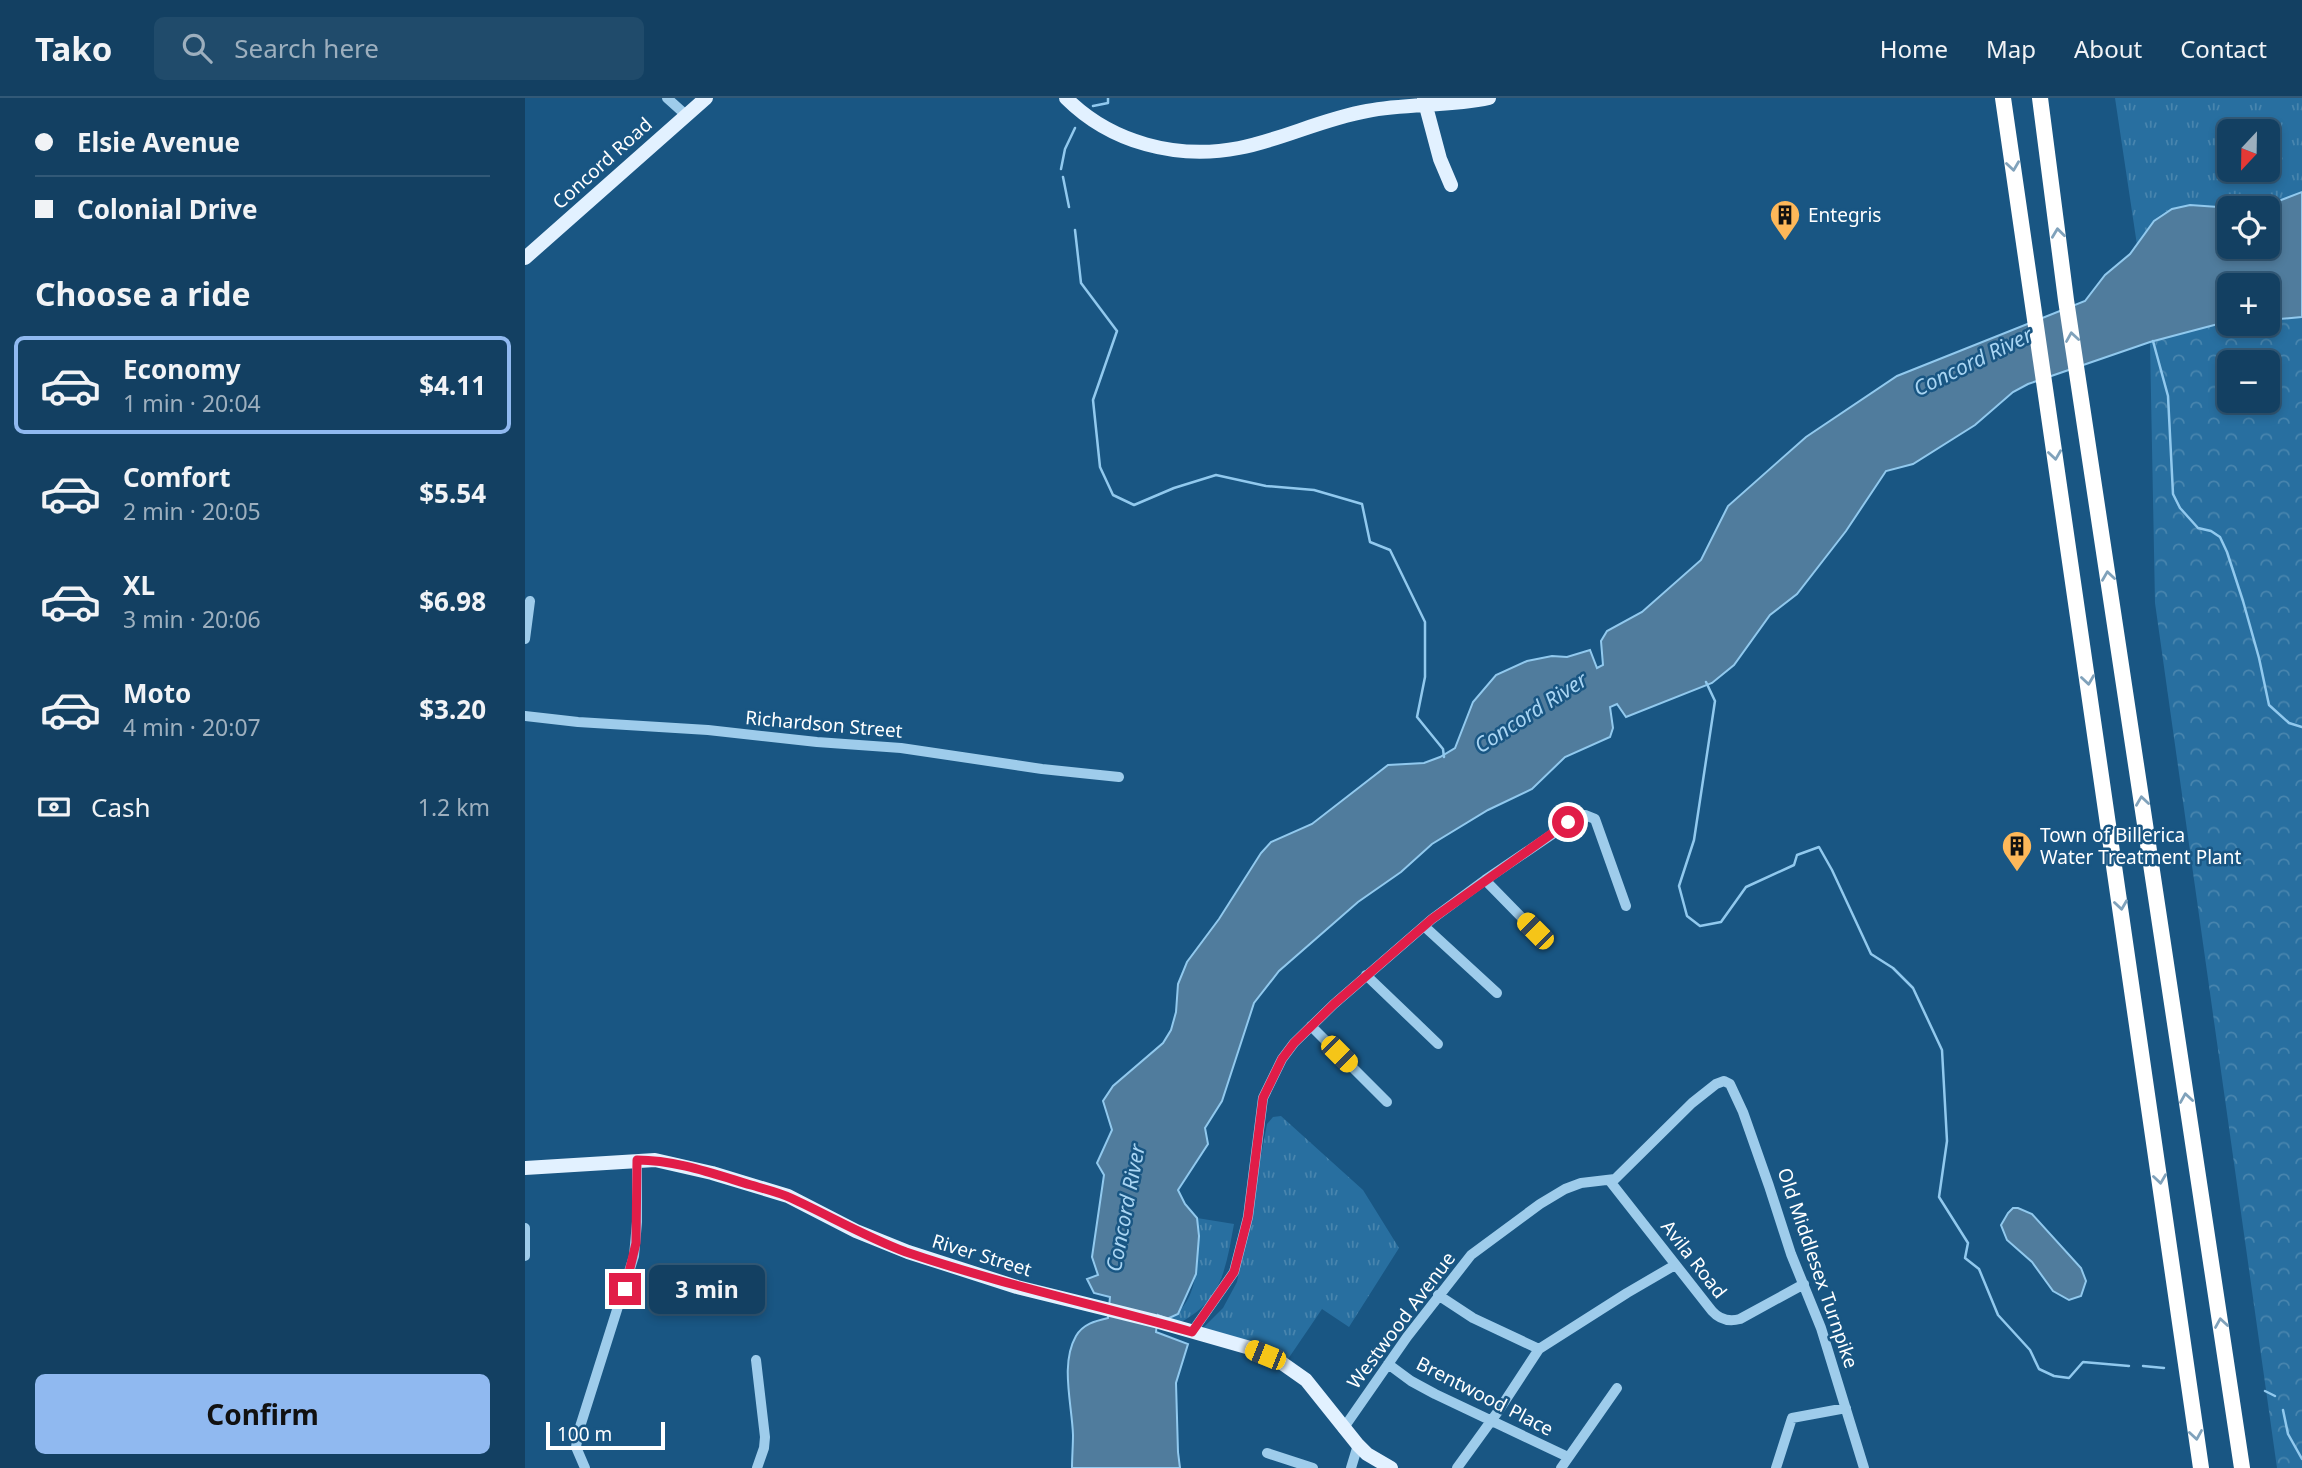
<!DOCTYPE html>
<html lang="en">
<head>
<meta charset="utf-8">
<style>
	:root { --surface:#134062; --page:#204b6b; --text:#f1f3f6; --muted:#9dafbe; --line:#325977; --accent:#90b9f0 }
	body { margin:0; font-family:"Noto Sans",sans-serif; background:var(--page); color:var(--text); height:100vh; display:flex; flex-direction:column; font-size:26px; white-space:nowrap }
	* { box-sizing:border-box; margin:0 }
	p { font-size:23px; color:var(--muted) }
	.icon { flex:none; width:38px; height:38px; fill:none; stroke:currentColor; stroke-width:2; stroke-linecap:round; stroke-linejoin:round }
	.map { position:relative; flex:1; overflow:hidden }
	.details { display:flex; flex-direction:column; background:var(--surface); width:525px }
	.details>* { flex:none }
	.hud { display:grid; align-content:center; height:154px; padding:0 35px; background:var(--surface) }
	.needle { width:46px; rotate:202deg }
	.tools { position:absolute; left:1692px; top:21px; display:grid; gap:14px }
	.tools a { display:grid; place-items:center; width:63px; height:63px; border-radius:10px; background:var(--surface); box-shadow:0 4px 10px #0003,0 0 0 2px var(--line); font-size:35px }
	.scale { position:absolute; left:21px; bottom:18px; width:119px; box-sizing:border-box; padding-left:7px; border:4px solid #fff; border-top:0; font-size:19px; line-height:24px; white-space:nowrap; color:#fff; -webkit-text-stroke:5px #195683; paint-order:stroke }
	.end { position:absolute; width:32px; height:32px; margin:-16px; border:9px solid #e11d48; background:#fff; box-shadow:0 0 0 4px #fff }
	.from { border-radius:50% }
	.bubble { position:absolute; height:49px; border-radius:10px; background:var(--surface); box-shadow:0 4px 10px #0003,0 0 0 2px var(--line); font-size:23px; font-weight:700; line-height:49px; text-align:center }
	.car { position:absolute; width:21px; height:42px; margin:-21px -10px; border-radius:9px; box-shadow:0 0 5px 2px #0007; background:linear-gradient(#f5c518 24%,#345 0 40%,#f5c518 0 76%,#345 0 86%,#f5c518 0) }
	.hud b { display:flex; align-items:center; gap:24px; height:66px; font-size:26px }
	.hud b+b { border-top:2px solid var(--line) }
	.hud i { width:18px; height:18px; background:var(--text) }
	ul { padding:0; list-style:none }
	li { display:flex; align-items:center; gap:21px; height:98px; margin:0 14px 10px; padding:0 21px; border:4px solid transparent; border-radius:10px }
	li div { flex:1 }
	li b { display:block; font-size:26px }
	li em { font-style:normal; font-weight:700 }
	li.current { border-color:var(--accent) }
	li>.icon { width:63px; height:63px; stroke-width:1.5 }
	h2 { padding:0 35px; font-size:32px; line-height:84px }
	.pay { display:flex; align-items:center; gap:18px; height:77px; padding:0 35px; font-size:26px }
	.pay p { margin-inline-start:auto }
	.primary-button { display:flex; gap:14px; margin-top:auto; padding:14px 35px }
	.primary-button a { flex:1; height:80px; border-radius:10px; background:var(--accent); color:#111; font-size:28px; font-weight:700; line-height:80px; text-align:center }
	header { display:flex; align-items:center; gap:42px; box-sizing:border-box; height:98px; padding:0 35px; background:var(--surface); border-bottom:2px solid var(--line) }
	header strong { font-size:33px }
	nav { display:flex; gap:38px; margin-inline-start:auto; font-size:24px }
	.search { width:490px; height:63px; background:var(--page); display:flex; align-items:center; gap:18px; box-sizing:border-box; padding:0 24px; border-radius:10px; color:var(--muted); font-size:26px }
	main { display:flex; flex:1; min-height:0 }
	.map>svg:first-child { display:block }
	.grass { fill:url(#grass-tufts); fill-rule:evenodd }
	.forest { fill:url(#forest-crowns); fill-rule:evenodd }
	.water { fill:#507c9d; stroke:#91c9ee; stroke-width:2 }
	.lines { fill:none; stroke-linecap:round; stroke-linejoin:round }
	.stream { stroke:#91c9ee; stroke-width:2.5 }
	.minor { stroke:#9ecceb; stroke-width:10 }
	.major { stroke:#e2f1ff; stroke-width:14 }
	.highway { stroke:#fff; stroke-width:16 }
	.oneway { stroke:#80a2bb }
	.route { stroke:#e11d48; stroke-width:9 }
	.labels { text-anchor:middle; stroke-width:5; stroke-linejoin:round; paint-order:stroke }
	.street-label { font-size:19px; fill:#fff; stroke:#195683 }
	.poi-label { font-size:19px; fill:#fff; stroke:#195683; text-anchor:start }
	.water-label { font-size:21px; font-style:italic; fill:#a9d5f3; stroke:#195683 }
</style>
</head>
<body>
<header>
<strong>Tako</strong>
<div class="search"><svg class="icon" aria-label="search" viewBox="0 0 24 24"><circle cx="10" cy="10" r="6"/><path d="M15 15l6 6"/></svg>Search here</div>
<nav><a>Home</a><a>Map</a><a>About</a><a>Contact</a></nav>
</header>
<main>
<section class="details">
<div class="hud">
<b><i class="from"></i>Elsie Avenue</b>
<b><i></i>Colonial Drive</b>
</div>
<h2>Choose a ride</h2>
<ul>
<li class="current"><svg class="icon" aria-label="car" viewBox="0 0 24 24"><path d="M5 17H2v-5l4-1 3-4h7l3 4 3 1v5h-3M9 17h6M6 11h13"/><circle cx="7" cy="17" r="2"/><circle cx="17" cy="17" r="2"/></svg><div><b>Economy</b><p>1 min · 20:04</p></div><em>$4.11</em></li>
<li><svg class="icon" aria-label="car" viewBox="0 0 24 24"><path d="M5 17H2v-5l4-1 3-4h7l3 4 3 1v5h-3M9 17h6M6 11h13"/><circle cx="7" cy="17" r="2"/><circle cx="17" cy="17" r="2"/></svg><div><b>Comfort</b><p>2 min · 20:05</p></div><em>$5.54</em></li>
<li><svg class="icon" aria-label="car" viewBox="0 0 24 24"><path d="M5 17H2v-5l4-1 3-4h7l3 4 3 1v5h-3M9 17h6M6 11h13"/><circle cx="7" cy="17" r="2"/><circle cx="17" cy="17" r="2"/></svg><div><b>XL</b><p>3 min · 20:06</p></div><em>$6.98</em></li>
<li><svg class="icon" aria-label="car" viewBox="0 0 24 24"><path d="M5 17H2v-5l4-1 3-4h7l3 4 3 1v5h-3M9 17h6M6 11h13"/><circle cx="7" cy="17" r="2"/><circle cx="17" cy="17" r="2"/></svg><div><b>Moto</b><p>4 min · 20:07</p></div><em>$3.20</em></li>
</ul>
<div class="pay"><svg class="icon" aria-label="cash" viewBox="0 0 24 24"><path d="M3 7h18v10H3z"/><circle cx="12" cy="12" r="2"/></svg>Cash<p>1.2 km</p></div>
<div class="primary-button"><a>Confirm</a></div>
</section>
<div class="map">
<svg width="1777" height="1370" viewBox="0 0 1777 1370">
	<defs>
		<pattern id="grass-tufts" width="24" height="20" patternUnits="userSpaceOnUse" patternTransform="scale(1.75)"><rect width="24" height="20" fill="#286fa0"/><path d="M3 7l-1-3M5 7V3M7 7l1-3M15 17l-1-3M17 17v-4M19 17l1-3" fill="none" stroke="#4885ae"/></pattern>
		<pattern id="forest-crowns" width="20" height="18" patternUnits="userSpaceOnUse" patternTransform="scale(1.75)"><rect width="20" height="18" fill="#286fa0"/><path d="M2 6a3 3 0 1 1 6 0M12 15a3 3 0 1 1 6 0" fill="none" stroke="#4885ae"/></pattern>
	</defs>
	<rect width="100%" height="100%" fill="#195683"/>
	<path class="grass" d="M1590 0H1777V94C1763 100 1746 109 1731 110 1697 113 1653 95 1627 125 1621 132 1617 140 1612 147ZM1704 33H1743V72H1704Z
		M756 1018 838 1092 874 1150 824 1229 797 1211 761 1264 722 1243 678 1230 698 1210 712 1184 742 1026 748 1019Z
		M672 1120 709 1126C701 1168 698 1202 656 1224L642 1221C678 1205 672 1152 672 1120Z"/>
	<path class="forest" d="M1777 219V1370H1752L1630 505 1625 244 1693 226H1743V222ZM1704 264H1743V303H1704Z"/>
	<path class="water" d="M1777 94V219L1743 222V187H1704V225L1693 226 1625 244 1503 286 1488 294 1450 327 1388 366 1361 373 1321 433 1272 496 1245 517 1209 567 1187 585 1101 619 1092 606 1085 609 1088 630 1085 639 1040 659 1007 691 963 712 907 746 876 774 833 804 754 873 729 905 697 1003 680 1030 683 1046 653 1092 660 1106 672 1120 674 1138 671 1176 653 1216 642 1221 633 1217 631 1234 663 1246 651 1285 653 1354 655 1370H547C547 1359 548 1348 548 1337 547 1306 535 1266 551 1238 558 1226 570 1223 583 1220L585 1199 569 1195 562 1181 573 1177 567 1159 579 1077 572 1065 587 1032 578 1003 588 988 638 945 646 932 651 914 653 886 662 864 694 821 736 755 746 744 787 726 863 667 899 665 915 659 930 650 948 604 971 577 1002 563 1027 558 1042 559 1065 552 1072 570 1078 567 1076 543 1082 533 1117 514 1176 462 1203 408 1281 339 1372 278 1560 203 1580 177 1605 156 1629 123 1647 111 1665 107 1708 110H1704V149H1743V110H1730L1738 109Z
		M1488 1110H1493L1507 1116 1556 1170 1561 1183 1556 1198 1544 1202 1528 1193 1507 1164 1482 1142 1476 1127 1483 1115Z"/>
	<g class="lines">
		<path class="stream" d="M568 8 583 5V0
			M536 71 540 51 550 30
			M538 79 544 109
			M550 132 556 185 592 233 568 302 575 369 588 397 609 407 649 390 691 377 741 388 789 392 837 406 845 444 865 452 900 524V579L892 619 918 651 919 659
			M1628 243 1643 298 1648 396 1655 410 1673 430 1686 433 1695 439 1702 454 1718 503 1734 560 1744 607 1764 625 1777 629
			M1181 584 1190 603 1169 742 1154 788 1162 818 1175 828 1196 824 1221 789 1269 767 1272 757 1294 749 1307 772 1346 856 1368 870 1388 890 1417 952 1422 1043 1414 1099 1443 1145 1440 1160 1454 1171 1473 1217 1505 1252 1514 1271 1529 1278 1544 1280 1558 1264 1604 1268
			M1618 1268 1639 1270
			M1740 1293 1750 1298
			M1758 1312 1763 1336 1777 1361"/>
		<path class="minor" d="M142 0 161 17
			M0 541 5 503
			M0 618 53 624 183 632 292 644 376 650 517 671 594 679
			M960 782 1010 833
			M899 828 972 895
			M841 877 913 946
			M786 928 862 1004
			M1084 1082 1187 1213C1195 1222 1204 1224 1215 1221L1279 1186
			M0 1130V1158
			M913 1197 948 1220 1014 1251
			M667 1234 709 1174 723 1119 738 1000 757 961 769 945 809 906 907 821 960 782 1051 720 1060 717 1070 721 1101 808
			M231 1262 240 1339 239 1350 232 1370
			M863 1266 886 1283 910 1296 1043 1359
			M818 1331 882 1239 946 1157 1015 1106 1040 1091 1056 1085 1090 1081 1167 1005 1191 986 1199 983 1205 986 1218 1014 1244 1088 1266 1156 1296 1230 1339 1370
			M742 1355 788 1370
			M60 1370 51 1349 54 1332 109 1158 112 1124V1062
			M826 1370 833 1347
			M932 1370 974 1312 1014 1251 1102 1195 1150 1167
			M1036 1370 1092 1290
			M1251 1370 1267 1320 1321 1310"/>
		<path class="major" d="M541 0C586 45 652 62 714 50 756 42 797 21 842 13 882 5 924 9 964 0
			M899 1 915 61 926 87
			M0 160 181 0
			M0 1070 130 1062 187 1075 263 1098 331 1133 383 1154 492 1189 634 1224 725 1250 754 1263 781 1282 833 1347 842 1356 866 1370"/>
		<path class="highway" d="M1478 0 1676 1370
			M1515 0 1541 202 1717 1370"/>
	</g>
	<defs><path id="oneway-chevron" d="M-2-3.5L2.5 0L-2 3.5" fill="none" stroke-width="1.6" stroke-linecap="round" stroke-linejoin="round" transform="scale(1.75)"/></defs>
	<g class="oneway">
		<use href="#oneway-chevron" transform="translate(1488 68) rotate(82)"/>
		<use href="#oneway-chevron" transform="translate(1533 135) rotate(-97)"/>
		<use href="#oneway-chevron" transform="translate(1547 239) rotate(-99)"/>
		<use href="#oneway-chevron" transform="translate(1530 357) rotate(82)"/>
		<use href="#oneway-chevron" transform="translate(1583 478) rotate(-98)"/>
		<use href="#oneway-chevron" transform="translate(1563 582) rotate(82)"/>
		<use href="#oneway-chevron" transform="translate(1617 703) rotate(-98)"/>
		<use href="#oneway-chevron" transform="translate(1596 807) rotate(82)"/>
		<use href="#oneway-chevron" transform="translate(1661 1000) rotate(-99)"/>
		<use href="#oneway-chevron" transform="translate(1635 1081) rotate(82)"/>
		<use href="#oneway-chevron" transform="translate(1696 1225) rotate(-99)"/>
		<use href="#oneway-chevron" transform="translate(1671 1337) rotate(81)"/>
	</g>
	<g class="lines">
		<path class="route" d="M100 1191 111 1145 112 1062C151 1062 189 1076 226 1087 239 1091 253 1094 266 1100 305 1118 341 1139 381 1154 475 1186 572 1207 667 1234L709 1174 723 1119 738 1000 757 961 769 945 809 906 907 821 1043 724"/>
	</g>
	<defs>
		<g id="building-pin" transform="scale(1.575)"><path d="M0 17L-7.5 6A9.5 9.5 0 1 1 7.5 6Z" fill="#feb859" stroke="#195683"/><path d="M-4-6H4V6H1V3H-1V6H-4ZM-2.5-4.3h1.7v1.8h-1.7ZM.8-4.3h1.7v1.8H.8ZM-2.5-1h1.7V.8h-1.7ZM.8-1h1.7V.8H.8Z" fill="#111"/></g>
	</defs>
	<g fill-rule="evenodd">
		<use href="#building-pin" x="1260" y="117"/>
		<use href="#building-pin" x="1492" y="748"/>
	</g>
	<g class="labels">
		<g class="street-label">
			<text transform="translate(77 65) rotate(-42)" y="7">Concord Road</text>
			<text transform="translate(299 626) rotate(5)" y="7">Richardson Street</text>
			<text transform="translate(457 1157) rotate(17)" y="7">River Street</text>
			<text transform="translate(1169 1161) rotate(52)" y="7">Avila Road</text>
			<text transform="translate(1293 1170) rotate(71)" y="7">Old Middlesex Turnpike</text>
			<text transform="translate(876 1222) rotate(-53)" y="7">Westwood Avenue</text>
			<text transform="translate(960 1298) rotate(27)" y="7">Brentwood Place</text>
		</g>
		<g class="poi-label">
			<text x="1283" y="124">Entegris</text>
			<text x="1515" y="744">Town of Billerica<tspan x="1515" dy="22">Water Treatment Plant</tspan></text>
		</g>
		<g class="water-label">
			<text transform="translate(1448 264) rotate(-26)" y="7">Concord River</text>
			<text transform="translate(1006 615) rotate(-33)" y="7">Concord River</text>
			<text transform="translate(601 1110) rotate(-79)" y="7">Concord River</text>
		</g>
	</g>
</svg>
<div class="tools">
<a><svg class="needle" viewBox="-14 -14 28 28"><path d="M0-13l5 13h-10z" fill="#e53935"/><path d="M0 13l5-13h-10z" fill="#9dafbe"/></svg></a>
<a><svg class="icon" aria-label="locate" viewBox="0 0 24 24"><circle cx="12" cy="12" r="6"/><path d="M12 2v4M12 18v4M2 12h4M18 12h4"/></svg></a>
<a>+</a>
<a>−</a>
</div>
<div class="scale">100 m</div>
<i class="end from" style="left:1043px;top:724px"></i>
<i class="end" style="left:100px;top:1191px"></i>
<div class="bubble" style="left:124px;top:1167px;width:116px">3 min</div>
<i class="car" style="left:1010px;top:833px;rotate:315deg"></i>
<i class="car" style="left:814px;top:956px;rotate:135deg"></i>
<i class="car" style="left:740px;top:1257px;rotate:292deg"></i>
</div>
</main>
</body>
</html>
